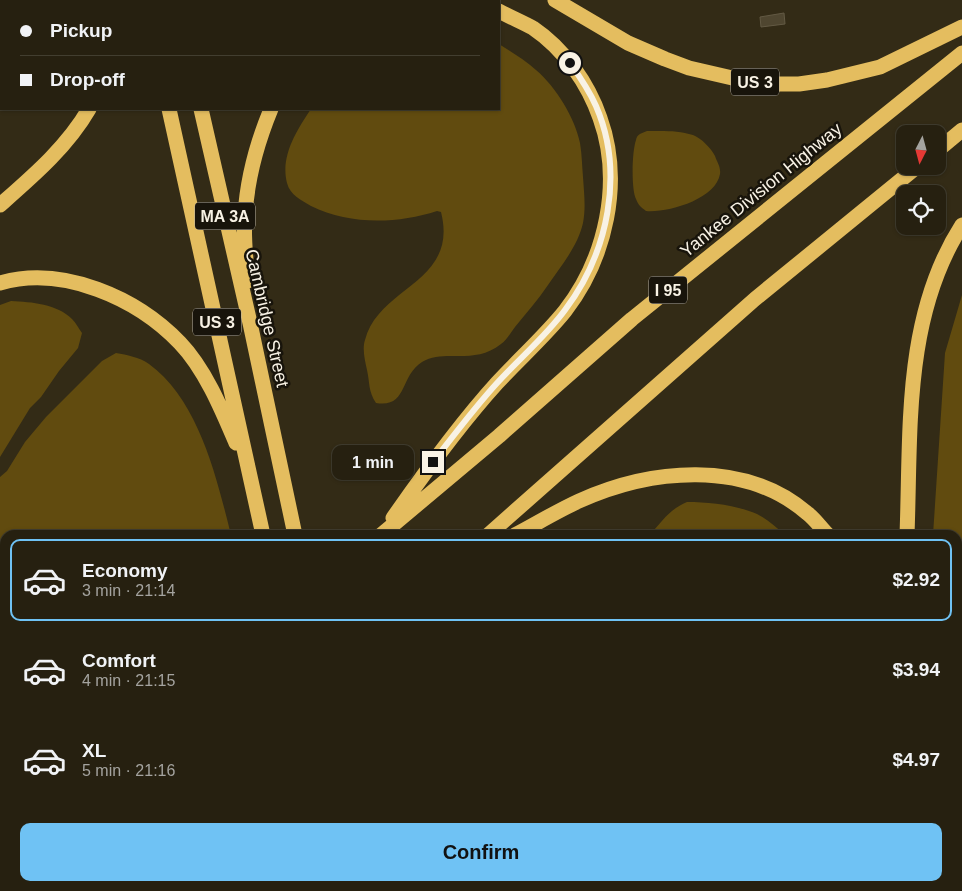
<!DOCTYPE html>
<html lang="en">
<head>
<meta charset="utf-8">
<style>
	:root { --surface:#262010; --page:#322d1e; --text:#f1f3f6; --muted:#a4a39f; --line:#423e30; --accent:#6fc2f4 }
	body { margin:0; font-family:Helvetica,sans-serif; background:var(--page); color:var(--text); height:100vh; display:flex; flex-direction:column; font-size:19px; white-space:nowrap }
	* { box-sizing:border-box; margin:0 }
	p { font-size:16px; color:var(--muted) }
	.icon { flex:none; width:28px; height:28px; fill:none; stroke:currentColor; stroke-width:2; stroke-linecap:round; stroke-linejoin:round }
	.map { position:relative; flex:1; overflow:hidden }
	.panel { position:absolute; left:0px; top:530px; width:962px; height:361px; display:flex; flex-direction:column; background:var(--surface); border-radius:15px 15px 0 0; box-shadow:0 1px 4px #0004,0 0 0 1px var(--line) }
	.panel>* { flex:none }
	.top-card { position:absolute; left:0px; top:0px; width:500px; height:110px; box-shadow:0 1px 4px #0004,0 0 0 1px var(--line); display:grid; align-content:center; height:110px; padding:0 20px; background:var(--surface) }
	.needle { width:32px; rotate:186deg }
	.tools { position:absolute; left:896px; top:125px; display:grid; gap:10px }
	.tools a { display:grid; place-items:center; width:50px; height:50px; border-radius:10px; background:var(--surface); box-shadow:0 1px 4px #0004,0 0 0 1px var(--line); font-size:25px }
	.end { position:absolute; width:22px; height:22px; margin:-11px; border:6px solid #f8f2e5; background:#111; box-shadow:0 0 0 2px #111 }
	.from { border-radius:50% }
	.bubble { position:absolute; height:35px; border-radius:10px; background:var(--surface); box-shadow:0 1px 4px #0004,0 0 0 1px var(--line); font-size:16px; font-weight:700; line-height:35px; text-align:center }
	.top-card b { display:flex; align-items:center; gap:18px; height:48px; font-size:19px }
	.top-card b+b { border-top:1px solid var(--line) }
	.top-card i { width:12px; height:12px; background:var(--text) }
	ul { padding:9px 0 0; list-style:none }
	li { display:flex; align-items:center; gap:15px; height:82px; margin:0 10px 8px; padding:0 10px; border:2px solid transparent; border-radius:10px }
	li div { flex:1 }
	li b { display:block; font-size:19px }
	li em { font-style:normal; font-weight:700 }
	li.selected { border-color:var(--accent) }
	li>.icon { width:45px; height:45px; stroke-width:1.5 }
	.button { display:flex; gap:10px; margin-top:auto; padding:10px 20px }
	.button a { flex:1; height:58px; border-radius:10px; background:var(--accent); color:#111; font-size:20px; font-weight:700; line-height:58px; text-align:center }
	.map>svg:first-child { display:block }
	.green { fill:#614b0f }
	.building { fill:#4f4630; stroke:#635a44 }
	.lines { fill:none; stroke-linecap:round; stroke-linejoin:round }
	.highway { stroke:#e4bd5f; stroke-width:15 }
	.route { stroke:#f8f2e5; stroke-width:6 }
	.labels { text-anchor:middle; stroke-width:5; stroke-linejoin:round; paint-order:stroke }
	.shield { fill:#18140b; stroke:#b5afa4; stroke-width:1 }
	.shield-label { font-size:16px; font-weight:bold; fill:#f8f2e5 }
	.street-label { font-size:18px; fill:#f8f2e5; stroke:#18140b }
</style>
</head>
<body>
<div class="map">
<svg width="962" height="891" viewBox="0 0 962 891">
	<rect width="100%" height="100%" fill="#332b16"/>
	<path class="green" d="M499 44C511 52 525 60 536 70 556 87 575 118 580 143 582 155 582 166 583 177 584 192 586 208 583 223 578 246 561 266 548 285 538 300 526 313 515 327 511 332 507 340 501 344 473 366 445 348 422 362 399 377 408 408 376 403 368 391 370 383 367 370 365 361 362 349 365 340 379 286 459 283 441 212L437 211C397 224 349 225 311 206 301 200 290 195 287 183 280 156 297 130 311 109H499Z
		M647 131C662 131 678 130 693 135 701 138 711 148 715 156 717 162 721 167 720 174 716 199 668 213 646 211 642 208 638 205 636 199 631 189 632 151 636 140 637 134 642 133 647 131Z
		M962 295V682L960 714 962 717V877L958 883V535H933L945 353Z
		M11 301C32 302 57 304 72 319 76 323 79 329 82 333L78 348 59 371 41 397 30 408 0 457V305Z
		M116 353C127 355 139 357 149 364 199 400 217 479 231 535H5V778L0 784V477L7 471 25 442 46 417 102 361Z
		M687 502C709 502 736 505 757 514 767 519 776 527 785 535H650C662 521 670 509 687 502Z
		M207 886H303L304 891H198Z
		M411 886H791L789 891H412Z
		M865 886H956L955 891H863Z"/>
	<path class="building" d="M784 13 785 24 761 27 760 17Z"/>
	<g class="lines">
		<path class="highway" d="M140 0V1
			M176 0V1
			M445 0 458 1
			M555 0 628 43 665 59 689 68 741 80 772 84H799L827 80 880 67 962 27
			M125 1V0
			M405 1 422 0
			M169 109 263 535
			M201 109 250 323 295 535
			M938 150 962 130
			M0 205C33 176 67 147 89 109
			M248 281C246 260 243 238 245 216 247 179 257 143 271 109
			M0 283C63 265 137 298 180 343 205 369 222 410 236 443
			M393 518C425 472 459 425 497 383 519 359 544 337 565 311 606 258 623 182 600 118 588 83 564 49 533 28 522 22 510 17 499 11
			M381 535 499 436 632 319 962 53
			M488 535 755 299 918 166
			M515 535C536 524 557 511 579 501 650 469 744 459 807 513 815 519 821 528 828 535
			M907 535C911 430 903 317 962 225
			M0 835 5 833
			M0 869 5 864
			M339 886 340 891
			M376 886 377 891
			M75 891 81 886
			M133 891 137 886
			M811 891 813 886
			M842 891 844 886"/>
	</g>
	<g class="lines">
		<path class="route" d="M433 462C454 435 475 407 498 382 520 358 546 336 565 310 608 253 625 173 596 106 589 90 580 77 570 63"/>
	</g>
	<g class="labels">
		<g class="shield">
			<rect x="731" y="68.5" width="48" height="27" rx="4"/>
			<rect x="195" y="202.5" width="60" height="27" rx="4"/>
			<rect x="649" y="276.5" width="38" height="27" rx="4"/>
			<rect x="193" y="308.5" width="48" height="27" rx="4"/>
		</g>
		<g class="shield-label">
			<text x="755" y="88">US 3</text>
			<text x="225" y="222">MA 3A</text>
			<text x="668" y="296">I 95</text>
			<text x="217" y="328">US 3</text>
		</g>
		<g class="street-label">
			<text transform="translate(761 190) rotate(-39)" y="6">Yankee Division Highway</text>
			<text transform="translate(267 318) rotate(77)" y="6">Cambridge Street</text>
		</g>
	</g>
</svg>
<div class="tools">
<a><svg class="needle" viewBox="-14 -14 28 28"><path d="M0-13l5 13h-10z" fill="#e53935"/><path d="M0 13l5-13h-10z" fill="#a4a39f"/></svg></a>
<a><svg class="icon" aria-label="locate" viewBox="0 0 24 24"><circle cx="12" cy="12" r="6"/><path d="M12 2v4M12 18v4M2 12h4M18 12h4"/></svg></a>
</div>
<i class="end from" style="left:570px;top:63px"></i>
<i class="end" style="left:433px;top:462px"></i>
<div class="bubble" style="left:332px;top:445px;width:82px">1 min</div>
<div class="top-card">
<b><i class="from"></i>Pickup</b>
<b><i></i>Drop-off</b>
</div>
<section class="panel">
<ul>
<li class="selected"><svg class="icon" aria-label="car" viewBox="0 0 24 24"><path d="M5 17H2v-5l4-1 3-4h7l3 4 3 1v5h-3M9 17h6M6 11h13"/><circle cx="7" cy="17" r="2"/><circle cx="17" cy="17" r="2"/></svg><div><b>Economy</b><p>3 min · 21:14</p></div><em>$2.92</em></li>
<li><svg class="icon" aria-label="car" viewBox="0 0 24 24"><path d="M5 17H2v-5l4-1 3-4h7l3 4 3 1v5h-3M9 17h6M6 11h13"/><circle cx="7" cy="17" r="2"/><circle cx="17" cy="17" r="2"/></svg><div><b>Comfort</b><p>4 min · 21:15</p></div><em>$3.94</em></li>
<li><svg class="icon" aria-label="car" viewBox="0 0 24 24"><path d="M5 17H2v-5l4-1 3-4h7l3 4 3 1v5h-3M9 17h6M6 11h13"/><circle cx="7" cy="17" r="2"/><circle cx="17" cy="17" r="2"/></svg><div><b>XL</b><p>5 min · 21:16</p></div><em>$4.97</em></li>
</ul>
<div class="button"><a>Confirm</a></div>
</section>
</div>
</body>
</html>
